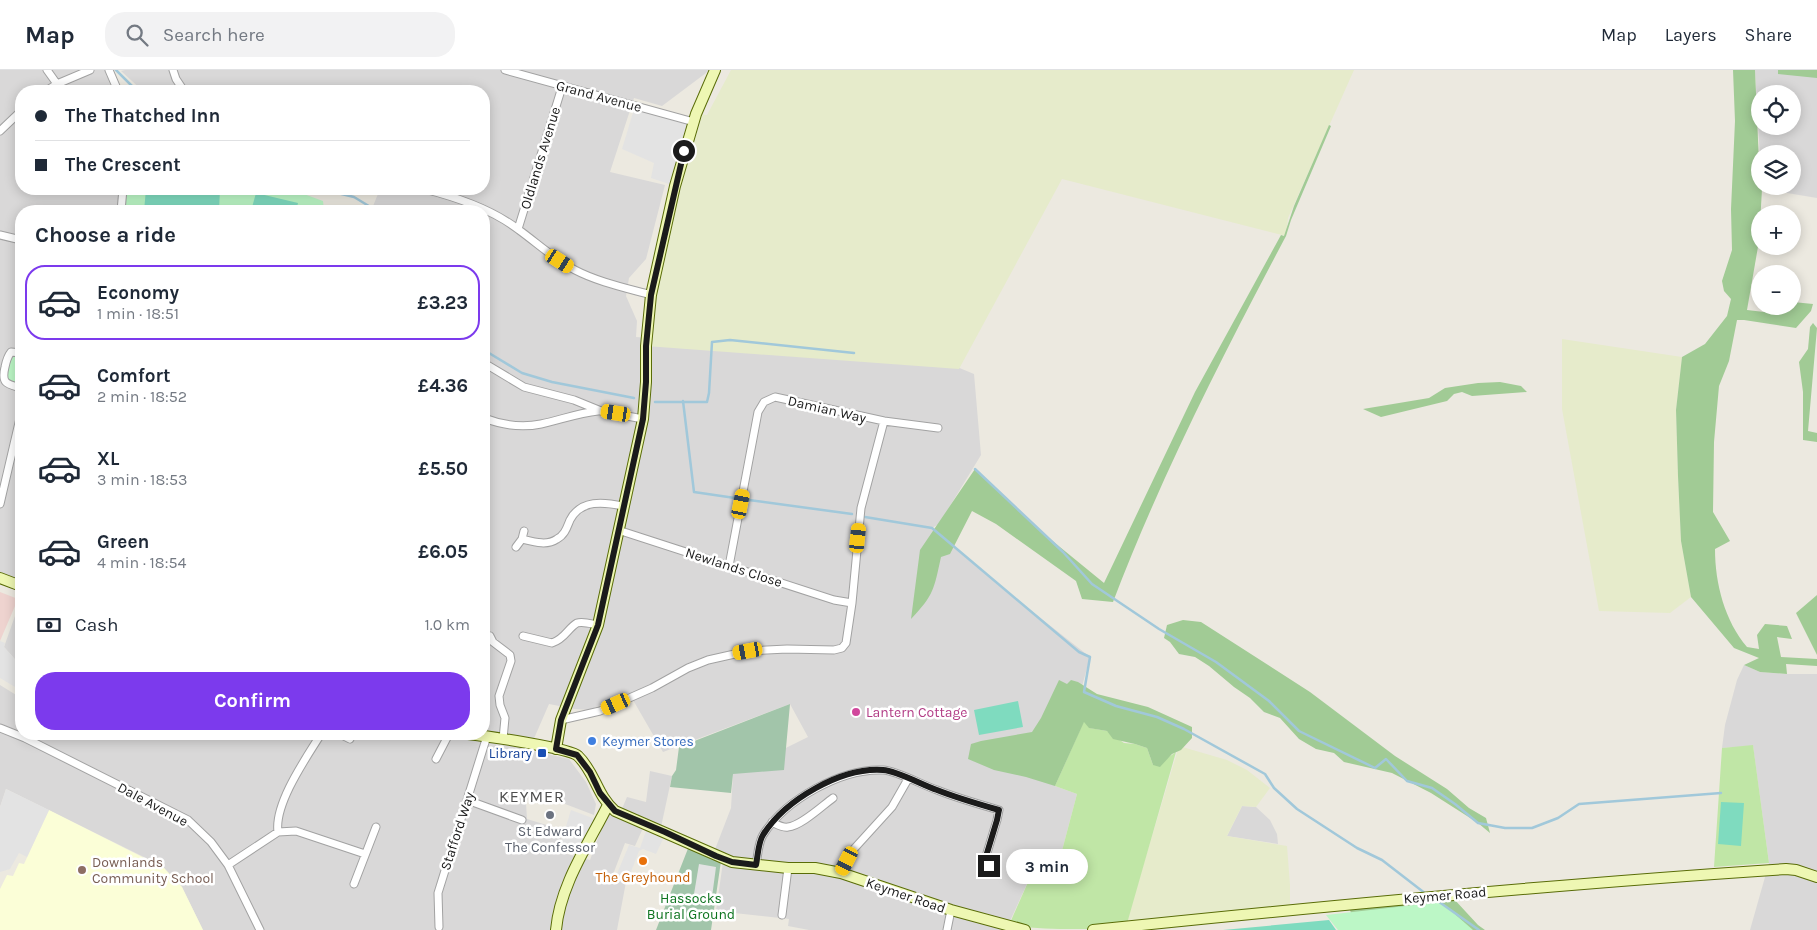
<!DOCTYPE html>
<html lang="en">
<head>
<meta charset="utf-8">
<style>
	:root { --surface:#fff; --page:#f2f2f3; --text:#1f2937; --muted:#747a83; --line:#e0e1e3; --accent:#7c3aed }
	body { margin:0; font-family:Karla,sans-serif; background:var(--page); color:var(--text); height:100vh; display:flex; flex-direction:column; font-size:19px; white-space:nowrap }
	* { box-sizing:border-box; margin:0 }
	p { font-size:16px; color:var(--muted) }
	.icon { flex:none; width:28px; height:28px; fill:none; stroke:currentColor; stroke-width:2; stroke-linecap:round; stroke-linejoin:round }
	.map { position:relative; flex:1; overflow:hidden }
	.sheet { position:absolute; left:15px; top:135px; width:475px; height:535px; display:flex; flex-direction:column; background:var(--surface); border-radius:20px; box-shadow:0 2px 12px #0003 }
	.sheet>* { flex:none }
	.guide { position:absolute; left:15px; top:15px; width:475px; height:110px; border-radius:20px; box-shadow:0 2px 12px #0003; display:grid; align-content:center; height:110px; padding:0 20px; background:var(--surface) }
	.tools { position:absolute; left:1751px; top:15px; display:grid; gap:10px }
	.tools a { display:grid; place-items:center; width:50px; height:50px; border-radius:50%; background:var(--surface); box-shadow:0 2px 12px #0003; font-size:25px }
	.end { position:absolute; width:22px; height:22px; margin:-11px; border:6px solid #1b1b1b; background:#fff; box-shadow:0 0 0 2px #fff }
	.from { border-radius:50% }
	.bubble { position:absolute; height:35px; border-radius:18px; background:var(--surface); box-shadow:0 2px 12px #0003; font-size:16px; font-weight:700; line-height:35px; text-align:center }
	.car { position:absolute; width:15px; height:30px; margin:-15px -8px; border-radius:6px; box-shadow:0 0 4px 1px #0007; background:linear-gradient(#f5c518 24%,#345 0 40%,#f5c518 0 76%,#345 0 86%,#f5c518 0) }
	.guide b { display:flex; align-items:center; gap:18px; height:48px; font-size:19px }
	.guide b+b { border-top:1px solid var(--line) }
	.guide i { width:12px; height:12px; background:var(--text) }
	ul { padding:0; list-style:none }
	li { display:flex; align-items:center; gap:15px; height:75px; margin:0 10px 8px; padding:0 10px; border:2px solid transparent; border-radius:20px }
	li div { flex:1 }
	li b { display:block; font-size:19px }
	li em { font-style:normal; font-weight:700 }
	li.active { border-color:var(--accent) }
	li>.icon { width:45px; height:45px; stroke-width:1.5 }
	h2 { padding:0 20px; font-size:22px; line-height:60px }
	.pay { display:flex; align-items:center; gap:12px; height:55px; padding:0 20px; font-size:19px }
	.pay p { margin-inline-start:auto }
	.cta { display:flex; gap:10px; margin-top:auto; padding:10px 20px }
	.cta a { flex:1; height:58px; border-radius:20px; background:var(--accent); color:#fff; font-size:20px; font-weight:700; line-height:58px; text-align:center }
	header { display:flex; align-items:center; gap:30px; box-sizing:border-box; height:70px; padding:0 25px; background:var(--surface); border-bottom:1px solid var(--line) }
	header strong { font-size:24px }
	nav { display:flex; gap:28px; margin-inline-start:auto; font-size:18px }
	.search { width:350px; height:45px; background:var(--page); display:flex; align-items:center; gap:12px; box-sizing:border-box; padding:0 18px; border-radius:20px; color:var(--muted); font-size:19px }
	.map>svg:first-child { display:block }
	.residential { fill:#d9d8d8; fill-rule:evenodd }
	.commercial { fill:#eed3cf }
	.education { fill:#fbfed7 }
	.farmland { fill:#e6ebcb }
	.grass { fill:#c0e6a6 }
	.forest { fill:#a1cb95 }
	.cemetery { fill:#a2c5aa }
	.park { fill:#bcf7c6 }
	.pitch { fill:#7fdbbf }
	.parking { fill:#e3e3e3 }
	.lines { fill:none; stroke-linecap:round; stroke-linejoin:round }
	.stream { stroke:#a1c8da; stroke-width:2.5 }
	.street-casing { stroke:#a2a2a2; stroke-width:9 }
	.secondary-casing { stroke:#596c07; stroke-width:12 }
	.street { stroke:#fff; stroke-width:7 }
	.secondary { stroke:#eef7b3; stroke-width:10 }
	.route { stroke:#1b1b1b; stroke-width:6 }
	.hotel-dot { fill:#d1479c; stroke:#fff; stroke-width:2 }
	.shop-dot { fill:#3f7fe0; stroke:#fff; stroke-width:2 }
	.transit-dot { fill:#1a4fb4; stroke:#fff; stroke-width:2 }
	.worship-dot { fill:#6b7280; stroke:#fff; stroke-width:2 }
	.food-dot { fill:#e8710a; stroke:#fff; stroke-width:2 }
	.education-dot { fill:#8d6e63; stroke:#fff; stroke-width:2 }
	.labels { text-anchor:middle; stroke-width:5; stroke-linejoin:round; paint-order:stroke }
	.street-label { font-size:14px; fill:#1b1b1b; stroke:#fff }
	.hotel-label { font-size:14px; fill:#b23c85; stroke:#fff; text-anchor:start }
	.shop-label { font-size:14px; fill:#366cbe; stroke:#fff; text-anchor:start }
	.transit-label { font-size:14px; fill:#164399; stroke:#fff; text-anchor:end }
	.worship-label { font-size:14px; fill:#5b616d; stroke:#fff }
	.education-label { font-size:14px; fill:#785e54; stroke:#fff; text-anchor:start }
	.food-label { font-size:14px; fill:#c56008; stroke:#fff }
	.park-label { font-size:14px; fill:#0d741f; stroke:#fff }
	.quarter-label { font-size:16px; letter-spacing:1px; fill:#4e4e4e; stroke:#fff }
</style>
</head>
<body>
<header>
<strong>Map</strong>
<div class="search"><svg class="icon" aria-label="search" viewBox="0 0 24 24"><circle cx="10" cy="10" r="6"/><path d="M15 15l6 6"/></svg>Search here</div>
<nav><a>Map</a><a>Layers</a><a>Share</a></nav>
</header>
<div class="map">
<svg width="1817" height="860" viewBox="0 0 1817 860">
	<rect width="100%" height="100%" fill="#ece9e0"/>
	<path class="residential" d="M0 0H106L112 21H21V119H119L117 141H21V510L0 502Z
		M125 0H708L706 3 662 36 634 28 610 102 665 115 646 189 629 208 626 226 637 251 636 267 945 292 974 304 981 385 939 454 932 458 1010 524 1090 587 1055 716 1077 724 1059 792 1036 794 1006 860H809L788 856 789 849 716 841 724 785 714 782 731 738 733 704 808 667 790 634 663 682 629 623 589 640 575 639 549 634 529 680 569 689 586 712 596 734 594 745 531 721 526 733 527 749 563 760 559 782 590 790 607 744 618 748 627 727 646 732 650 701 672 706 661 757 647 749 635 776 625 773 612 807 626 812 617 860H203L182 817 164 798 152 791 6 719 0 737V615L21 628V664H484V141H371L380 119H484V21H143L121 1Z
		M1755 0H1817V128L1762 119V116H1792V84H1760V88ZM1760 24H1792V56H1760Z
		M21 529V596L4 577Z
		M1744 595 1760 602 1787 604H1817V860H1750L1769 793 1753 676 1722 678 1725 655 1737 610Z
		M1242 736 1256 737 1270 750 1277 764 1278 774 1227 766Z"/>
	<path class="commercial" d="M0 522 18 529 0 571Z"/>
	<path class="education" d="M49 740 164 798 182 817 203 860H0V819L7 805 13 806 19 793 24 794Z"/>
	<path class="farmland" d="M731 0H1354L1288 148 1286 166 1062 109 959 299 646 276 651 225 696 44 707 45Z
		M1562 269 1682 287 1676 340 1678 406 1681 471 1691 527 1670 543 1599 541 1562 339Z
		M1179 676 1227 690 1247 700 1270 718 1256 737 1242 736 1227 766 1287 776 1290 815V838L1126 853Z"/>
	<path class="grass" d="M1084 651 1090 658 1107 661 1124 673 1135 674 1147 678 1153 695 1166 689 1176 682 1126 857C1089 860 1045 860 1009 855L1036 794 1059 792 1077 724 1055 716Z
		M1753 675 1769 793 1714 797 1722 678Z"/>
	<path class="forest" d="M1733 0H1755L1760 116H1762V119L1759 171 1747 240 1764 242 1775 236H1792L1793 232 1813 234 1811 241 1796 258 1744 250H1737L1729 291 1719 316 1714 372 1713 442 1730 471 1715 479C1715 514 1725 551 1747 577L1759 579 1757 565 1765 554 1787 556 1792 569 1777 567 1781 587 1817 589V596L1786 594 1787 604 1760 602 1744 595 1759 588 1734 578 1691 527 1681 471 1678 406 1676 340 1682 287 1705 274 1727 246 1731 229 1724 221 1722 211 1732 180 1731 139 1735 51Z
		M1778 0H1817V8L1778 4Z
		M1329 55 1331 56 1291 150 1286 166C1223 285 1161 406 1113 532L1082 529 1076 511 996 454 972 441 950 484 941 487C934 519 934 525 911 549L920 480 975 399 1044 464 1104 513 1195 322 1281 165 1284 166 1294 136Z
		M1813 253 1817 258 1808 361 1817 363V372L1803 370V322L1799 292 1808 279 1810 257Z
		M1500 312 1521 316 1527 322 1472 326 1462 322 1454 324 1447 331 1381 347 1363 339 1429 328 1445 318 1478 313Z
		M1817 525V585L1796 543Z
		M1183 550 1201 552 1310 622 1395 686 1447 719 1469 738 1486 748 1490 763 1478 753 1431 723 1392 703 1344 692 1334 683 1316 679 1299 669 1280 648 1264 642 1250 628 1234 617 1209 596 1195 587 1179 584 1170 572 1164 568 1167 555Z
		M1059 610 1067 614 1071 610 1078 612 1097 624 1148 637 1192 657V668L1181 680 1172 684 1160 697 1153 695 1147 678 1135 674 1113 669 1107 661 1089 658 1084 652 1055 716 1026 707 994 700 968 689 971 674 981 671 1032 662 1041 648Z
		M1454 829 1478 855 1485 860H1470L1351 843 1349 837Z"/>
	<path class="cemetery" d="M790 634 784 700 733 704 731 723 670 717 672 706 676 700 679 677Z
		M689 776 721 791 711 860H656Z"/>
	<path class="park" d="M127 119H290L323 131 324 141H125Z
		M14 286H21V314C17 313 12 313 9 310 4 304 9 290 14 286Z
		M1441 832 1473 860H1338L1326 845Z"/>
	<path class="pitch" d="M146 119H220L219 141H144Z
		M256 123 298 133 296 141H251Z
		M1018 631 1023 657 979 665 974 640Z
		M1721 732 1744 733 1741 776 1718 774Z
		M1329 850 1336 860H1223Z"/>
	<path class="parking" d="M635 36 694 52 675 116 651 108 654 93 622 79Z
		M0 571 5 573 4 577 21 596V628L17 626 20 620 0 608Z
		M6 719 49 740 27 787 19 783 10 799 0 802V737Z
		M571 740 595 749 579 786 559 779Z
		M646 761 663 769 656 784 643 779 639 781 627 812 616 806 629 775 640 778Z
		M699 794 716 797 712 827 694 824Z"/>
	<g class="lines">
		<path class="stream" d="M116 0 137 21
			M321 119 354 127 377 141
			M484 280 522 303 552 312 634 328
			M683 331 694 422 735 428
			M655 332H707L709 323 712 272 730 270 854 283
			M975 399 1063 482 1092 514 1159 559 1216 592 1269 631 1299 661 1375 698 1386 689 1407 711 1432 718 1455 734 1478 753 1505 758H1532L1558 748 1579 734 1721 723
			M749 430 852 444
			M865 447 932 458 1079 582 1090 587 1084 622 1116 636 1157 647 1184 659 1265 704 1274 718 1297 739 1357 778 1382 790 1426 824
			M1435 829 1479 860"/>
		<g class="street-casing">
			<path id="street" d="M47 0 57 14
				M109 0 118 21
				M173 0 176 9 184 21
				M505 0 694 52
				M46 21 57 14 90 0
				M0 61 21 41
				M424 119C456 127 492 139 519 160 537 173 554 189 575 200 598 212 626 218 651 225
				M121 141 123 119
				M518 159 562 17
				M0 165 21 170
				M21 283 11 282C7 287 6 292 5 297 1 314 7 314 21 318
				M484 293 524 317 574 330 601 341 643 349
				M484 348C502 355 521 358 541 354 560 350 578 343 598 341
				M0 434 21 344
				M618 460 834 530 852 533
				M522 469C534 472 547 476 557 469 565 465 567 457 570 450 581 429 604 432 623 436
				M516 477 522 469 524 461
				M729 496 758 342 764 332 775 327 884 351 938 358
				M490 566 493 572 510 585 511 591 499 626 500 635 505 648 503 669
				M523 566 552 573C565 569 568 558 577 553 583 551 592 554 598 555
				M561 650 600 641 652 618 688 598 708 590 748 581 787 579 834 580 842 578 846 573 852 533 861 438 884 351
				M0 658 25 668 188 750 211 772 228 795 260 860
				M340 664 350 669
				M436 689 449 664
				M467 730 522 750
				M772 752C778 755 782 758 788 757 801 756 822 736 833 728
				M278 762C274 734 306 688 321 664
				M228 795 278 762 296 761 365 784
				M756 795C758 785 758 773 763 765 785 730 841 698 883 700 898 701 922 715 937 720 957 728 978 734 999 740L997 750 987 783 989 796
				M841 803 852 781 892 737 908 709
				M354 814 376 757
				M782 845 788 798
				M439 857 438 823 487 666
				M947 860 951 840"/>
		</g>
		<g class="secondary-casing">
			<path id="secondary" d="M0 508 21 516
				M468 664C485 666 570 678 578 686 595 702 597 726 615 741L732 792 788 798H815L841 803 951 840 1025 860
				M556 679 561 650 598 555 643 349 646 312V276L651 225 675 116 696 44 715 0
				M556 860C560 815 588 775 608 735
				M1093 860C1324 836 1555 814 1786 799L1796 800 1817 807"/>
		</g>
		<use href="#street" class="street"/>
		<use href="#secondary" class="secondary"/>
	</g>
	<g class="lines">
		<path class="route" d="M684 81 651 225 646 276V312L643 349 598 555 561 650 556 679 577 685 590 702 600 723 615 741 665 762 716 786 732 792 756 795C758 785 758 773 763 765 785 730 841 697 883 700 898 701 922 715 937 720 957 728 978 734 999 740L997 750 987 783 989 796"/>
	</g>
	<circle class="hotel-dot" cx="856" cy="642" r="5"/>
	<circle class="shop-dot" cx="592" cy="671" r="5"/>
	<rect class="transit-dot" x="537" y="678" width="10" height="10" rx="2.5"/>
	<circle class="worship-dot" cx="550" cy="745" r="5"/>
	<circle class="food-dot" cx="643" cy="791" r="5"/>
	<circle class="education-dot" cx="82" cy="800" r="5"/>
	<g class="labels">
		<g class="street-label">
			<text transform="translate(599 26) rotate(15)" y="5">Grand Avenue</text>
			<text transform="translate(540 88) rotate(-73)" y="5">Oldlands Avenue</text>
			<text transform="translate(827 339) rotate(13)" y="5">Damian Way</text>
			<text transform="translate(734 497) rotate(18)" y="5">Newlands Close</text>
			<text transform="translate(153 734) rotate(28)" y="5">Dale Avenue</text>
			<text transform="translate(457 761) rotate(-72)" y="5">Stafford Way</text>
			<text transform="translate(906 825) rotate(19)" y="5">Keymer Road</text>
			<text transform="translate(1445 825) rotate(-5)" y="5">Keymer Road</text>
		</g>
		<g class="hotel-label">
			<text x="866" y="647">Lantern Cottage</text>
		</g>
		<g class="shop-label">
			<text x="602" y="676">Keymer Stores</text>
		</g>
		<g class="transit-label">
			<text x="532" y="688">Library</text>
		</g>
		<g class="worship-label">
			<text x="550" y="766">St Edward<tspan x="550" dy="16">The Confessor</tspan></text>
		</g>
		<g class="education-label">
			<text x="92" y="797">Downlands<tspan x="92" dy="16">Community School</tspan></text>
		</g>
		<g class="food-label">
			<text x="643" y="812">The Greyhound</text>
		</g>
		<g class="park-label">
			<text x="691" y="833">Hassocks<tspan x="691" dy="16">Burial Ground</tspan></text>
		</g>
		<g class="quarter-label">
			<text x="532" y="732">KEYMER</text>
		</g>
	</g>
</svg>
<div class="tools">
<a><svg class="icon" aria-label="locate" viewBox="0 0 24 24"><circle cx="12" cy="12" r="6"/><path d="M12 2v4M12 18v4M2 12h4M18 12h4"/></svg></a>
<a><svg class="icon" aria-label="layers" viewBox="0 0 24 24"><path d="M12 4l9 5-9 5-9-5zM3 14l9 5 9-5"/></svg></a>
<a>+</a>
<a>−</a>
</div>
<i class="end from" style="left:684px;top:81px"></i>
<i class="end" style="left:989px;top:796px"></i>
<div class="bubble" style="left:1006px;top:779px;width:82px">3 min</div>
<i class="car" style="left:560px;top:191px;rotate:122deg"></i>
<i class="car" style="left:616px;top:343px;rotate:279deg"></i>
<i class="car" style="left:741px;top:434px;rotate:11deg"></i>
<i class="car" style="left:858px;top:468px;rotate:6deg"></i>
<i class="car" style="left:748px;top:581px;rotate:260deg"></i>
<i class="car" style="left:616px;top:634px;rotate:246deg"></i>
<i class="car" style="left:847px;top:791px;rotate:207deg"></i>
<div class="guide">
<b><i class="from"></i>The Thatched Inn</b>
<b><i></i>The Crescent</b>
</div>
<section class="sheet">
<h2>Choose a ride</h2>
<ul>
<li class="active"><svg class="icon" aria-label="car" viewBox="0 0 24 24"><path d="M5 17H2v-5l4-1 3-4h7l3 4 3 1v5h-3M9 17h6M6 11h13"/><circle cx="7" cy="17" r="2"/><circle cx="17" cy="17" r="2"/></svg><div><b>Economy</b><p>1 min · 18:51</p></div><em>£3.23</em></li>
<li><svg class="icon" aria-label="car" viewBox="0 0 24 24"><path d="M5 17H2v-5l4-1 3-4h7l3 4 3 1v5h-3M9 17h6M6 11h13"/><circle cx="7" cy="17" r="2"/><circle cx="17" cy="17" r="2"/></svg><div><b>Comfort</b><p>2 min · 18:52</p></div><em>£4.36</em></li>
<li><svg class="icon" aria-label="car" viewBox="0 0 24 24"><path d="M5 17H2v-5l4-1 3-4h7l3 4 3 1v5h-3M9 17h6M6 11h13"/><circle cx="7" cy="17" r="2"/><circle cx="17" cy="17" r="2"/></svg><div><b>XL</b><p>3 min · 18:53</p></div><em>£5.50</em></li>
<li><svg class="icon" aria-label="car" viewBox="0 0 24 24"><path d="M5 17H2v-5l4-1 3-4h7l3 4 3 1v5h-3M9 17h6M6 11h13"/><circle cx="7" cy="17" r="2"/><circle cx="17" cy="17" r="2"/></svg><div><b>Green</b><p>4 min · 18:54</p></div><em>£6.05</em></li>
</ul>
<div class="pay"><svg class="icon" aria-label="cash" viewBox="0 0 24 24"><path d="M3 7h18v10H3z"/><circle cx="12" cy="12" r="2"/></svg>Cash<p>1.0 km</p></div>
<div class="cta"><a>Confirm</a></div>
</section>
</div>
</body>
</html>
